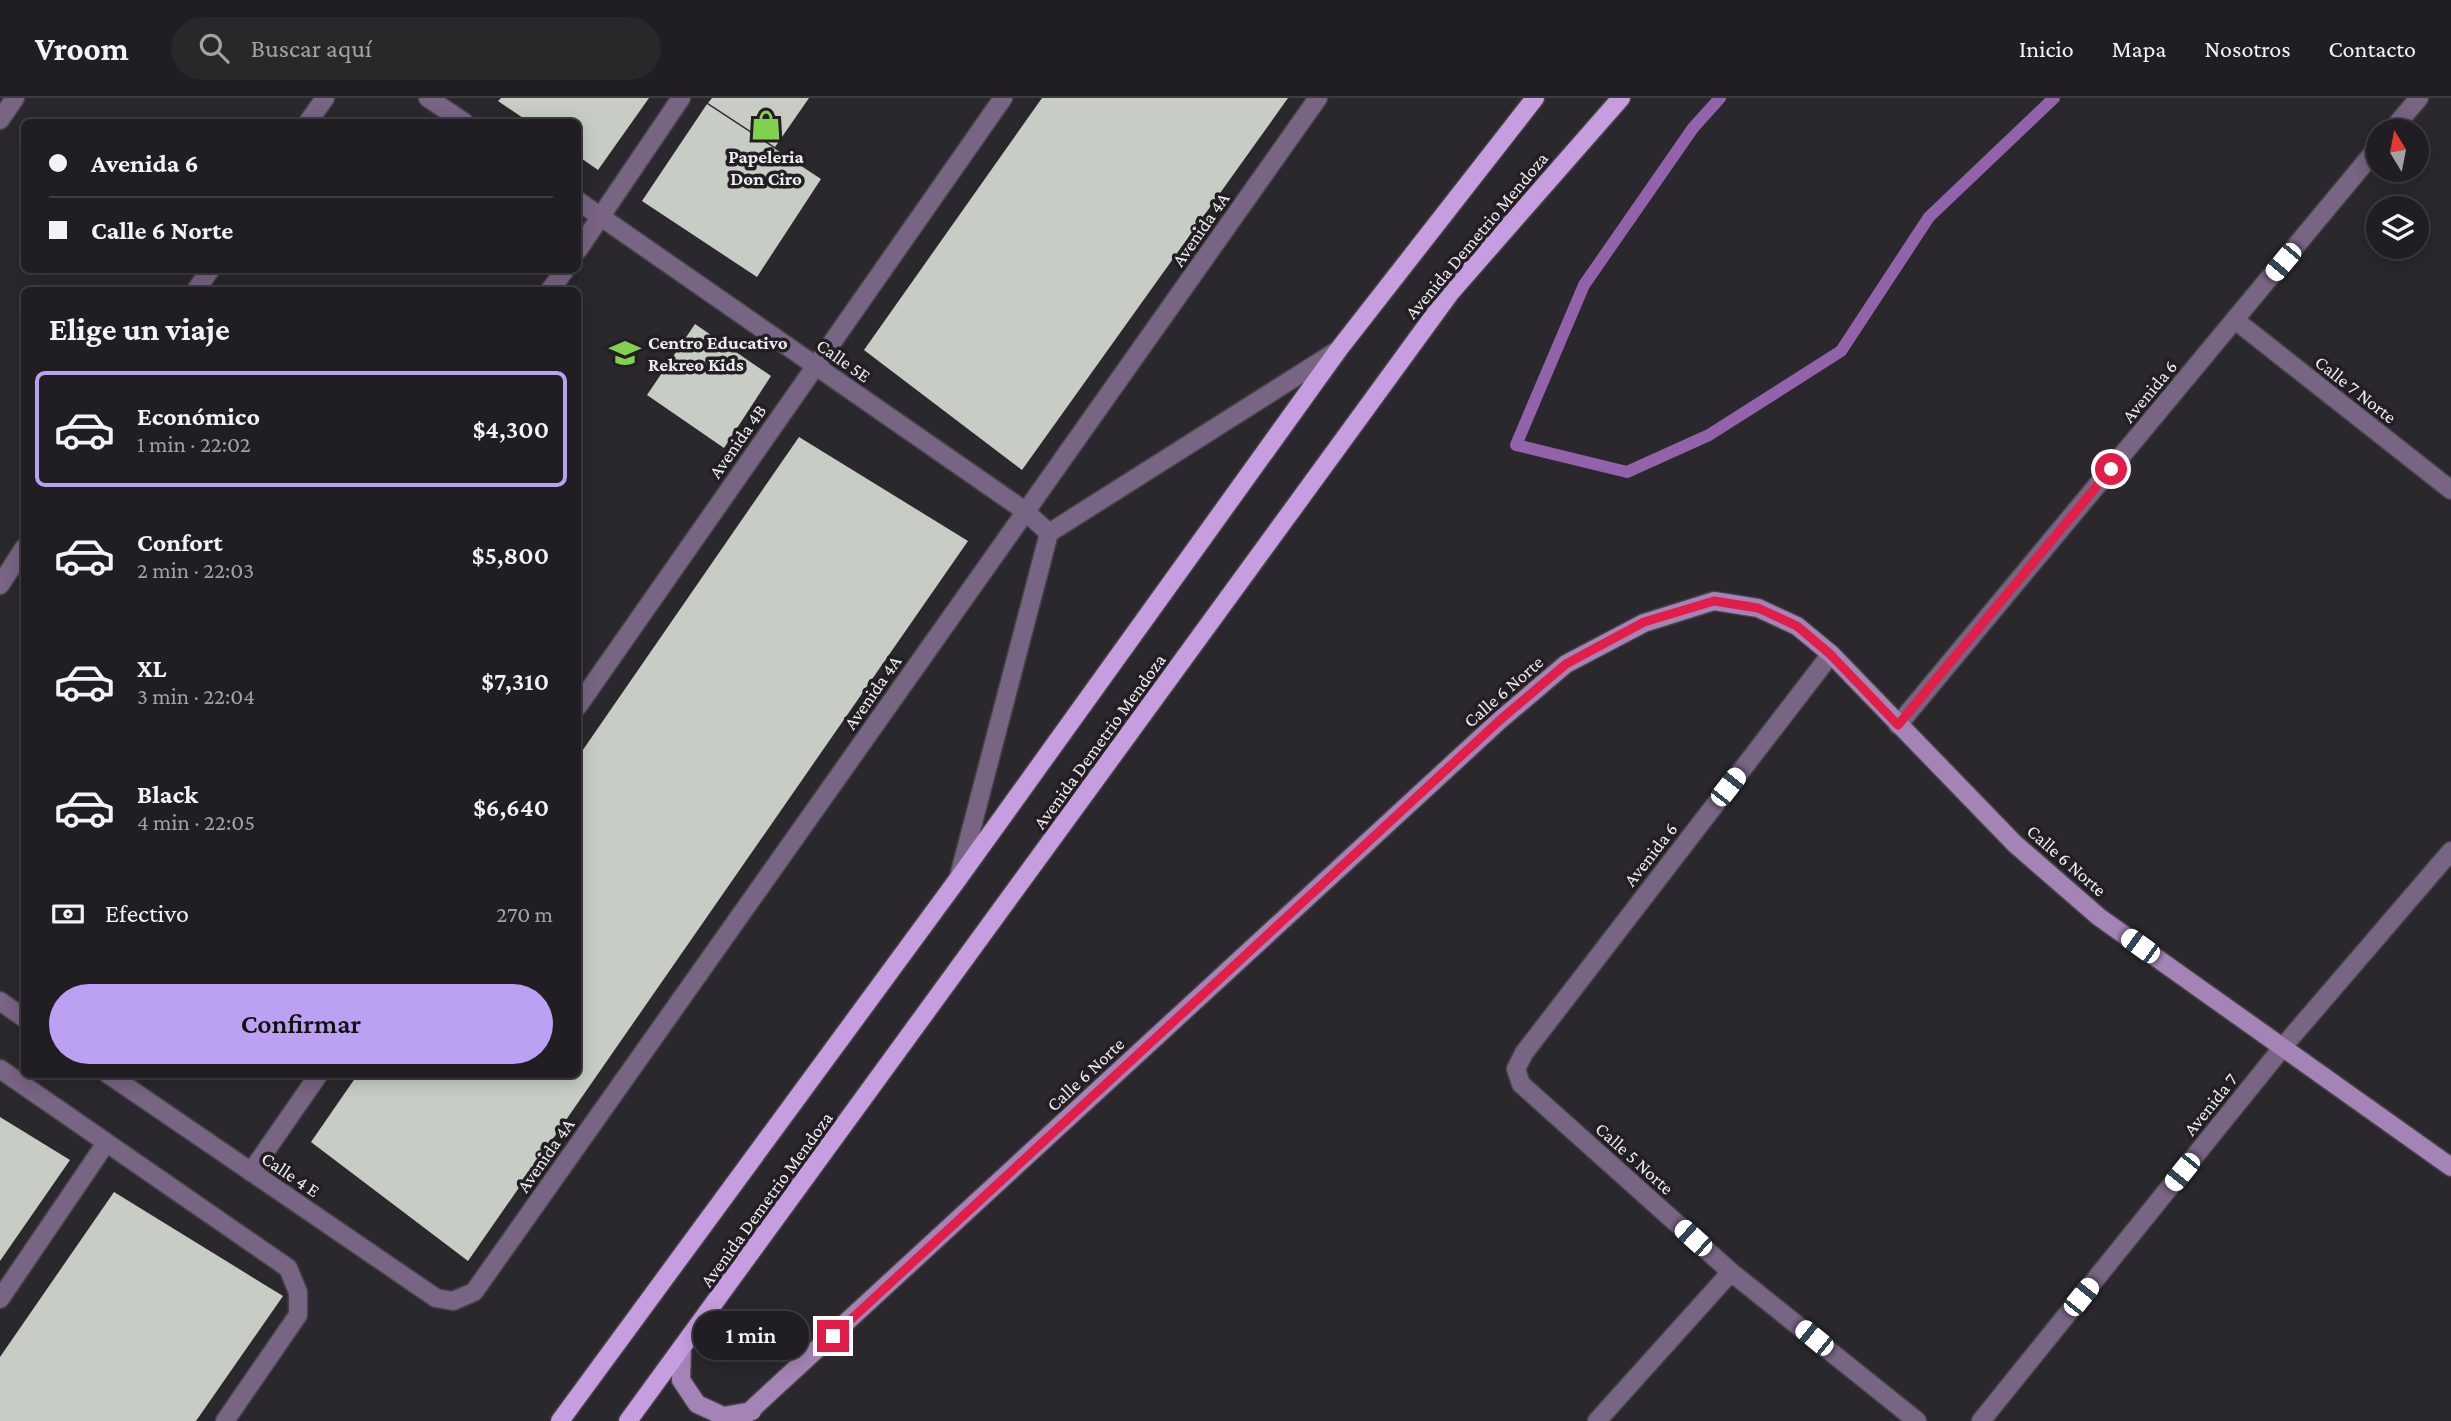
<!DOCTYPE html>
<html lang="es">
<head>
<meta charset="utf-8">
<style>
	:root { --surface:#201e22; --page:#28272a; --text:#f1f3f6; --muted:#a2a2a5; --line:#3d3c40; --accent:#bca0f2 }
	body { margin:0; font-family:"Crimson Pro",serif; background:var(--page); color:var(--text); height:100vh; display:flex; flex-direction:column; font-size:26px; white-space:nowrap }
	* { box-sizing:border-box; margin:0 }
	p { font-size:23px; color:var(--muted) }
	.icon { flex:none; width:38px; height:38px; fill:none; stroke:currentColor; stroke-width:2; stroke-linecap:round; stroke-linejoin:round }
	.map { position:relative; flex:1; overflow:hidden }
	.details { position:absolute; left:21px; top:189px; width:560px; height:791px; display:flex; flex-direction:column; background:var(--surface); border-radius:10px; box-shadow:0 4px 18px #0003,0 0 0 2px var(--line) }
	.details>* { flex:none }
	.banner { position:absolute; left:21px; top:21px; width:560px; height:154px; border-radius:10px; box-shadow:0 4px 18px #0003,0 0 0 2px var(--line); display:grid; align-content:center; height:154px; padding:0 28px; background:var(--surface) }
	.needle { width:46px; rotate:350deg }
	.fabs { position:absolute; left:2366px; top:21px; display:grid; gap:14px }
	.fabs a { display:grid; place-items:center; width:63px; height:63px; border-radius:50%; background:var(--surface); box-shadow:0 4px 18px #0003,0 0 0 2px var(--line); font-size:35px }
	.end { position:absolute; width:32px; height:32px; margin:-16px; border:9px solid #e11d48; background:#fff; box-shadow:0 0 0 4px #fff }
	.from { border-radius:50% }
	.bubble { position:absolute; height:49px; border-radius:24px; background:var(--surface); box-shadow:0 4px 18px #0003,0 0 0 2px var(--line); font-size:23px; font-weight:600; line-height:49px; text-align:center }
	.car { position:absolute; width:21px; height:42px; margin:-21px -10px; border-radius:9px; box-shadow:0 0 5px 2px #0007; background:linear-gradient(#fff 24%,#345 0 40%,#fff 0 76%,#345 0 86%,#fff 0) }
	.banner b { display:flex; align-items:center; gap:24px; height:66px; font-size:26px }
	.banner b+b { border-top:2px solid var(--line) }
	.banner i { width:18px; height:18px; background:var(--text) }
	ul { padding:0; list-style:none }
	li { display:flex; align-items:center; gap:21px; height:116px; margin:0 14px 10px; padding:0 14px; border:4px solid transparent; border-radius:10px }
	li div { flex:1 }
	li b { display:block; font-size:26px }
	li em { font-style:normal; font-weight:600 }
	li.selected { border-color:var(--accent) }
	li>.icon { width:63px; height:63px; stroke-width:1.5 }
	h2 { padding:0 28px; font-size:32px; line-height:84px }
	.pay { display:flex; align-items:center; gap:18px; height:77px; padding:0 28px; font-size:26px }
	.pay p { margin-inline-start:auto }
	.cta { display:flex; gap:14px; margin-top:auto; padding:14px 28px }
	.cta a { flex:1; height:80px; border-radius:42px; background:var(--accent); color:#111; font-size:28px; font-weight:600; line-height:80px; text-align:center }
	header { display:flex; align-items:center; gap:42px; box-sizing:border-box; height:98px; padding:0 35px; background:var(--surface); border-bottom:2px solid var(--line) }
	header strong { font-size:33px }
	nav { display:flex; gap:38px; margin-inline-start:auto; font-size:24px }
	.search { width:490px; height:63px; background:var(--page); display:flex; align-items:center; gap:18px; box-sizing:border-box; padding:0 24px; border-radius:38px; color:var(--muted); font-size:26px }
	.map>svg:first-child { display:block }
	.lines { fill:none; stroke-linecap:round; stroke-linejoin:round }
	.stream { stroke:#9262ab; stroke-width:12 }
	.building { fill:#c7ccc5 }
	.street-casing { stroke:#464348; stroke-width:21 }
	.secondary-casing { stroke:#464348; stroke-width:21 }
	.primary-casing { stroke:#464348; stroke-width:21 }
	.street { stroke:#786483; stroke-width:18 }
	.secondary { stroke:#a484b6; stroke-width:18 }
	.primary { stroke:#c69dde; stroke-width:18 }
	.route { stroke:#e11d48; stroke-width:9 }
	.labels { text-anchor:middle; stroke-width:7; stroke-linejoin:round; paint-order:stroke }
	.poi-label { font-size:19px; font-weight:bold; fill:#eeecef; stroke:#221e23 }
	.street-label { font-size:19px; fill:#eeecef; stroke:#221e23 }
</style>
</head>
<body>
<header>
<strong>Vroom</strong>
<div class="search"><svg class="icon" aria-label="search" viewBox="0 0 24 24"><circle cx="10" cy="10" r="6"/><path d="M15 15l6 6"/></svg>Buscar aquí</div>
<nav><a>Inicio</a><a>Mapa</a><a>Nosotros</a><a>Contacto</a></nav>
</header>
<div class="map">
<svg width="2451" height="1323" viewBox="0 0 2451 1323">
	<rect width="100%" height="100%" fill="#2b282d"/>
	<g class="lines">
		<path class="stream" d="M1720 0 1693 30 1584 187 1516 347 1627 374 1709 337 1841 253 1929 119 2054 0"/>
	</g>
	<path class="building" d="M501 0H649L598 72 578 58V24H529L498 3Z
		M712 0H809L775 49 708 5Z
		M1042 0H1288L1022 372 864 252Z
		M707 6 821 81 757 179 642 103Z
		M695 226 771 278 724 350 647 297Z
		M799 339 968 443 468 1163 311 1044 358 976H578V659Z
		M0 1019 70 1062 0 1163Z
		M114 1094 283 1198 196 1323H0V1259Z"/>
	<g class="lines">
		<g class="street-casing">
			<path id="street" d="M428 0 464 24
				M0 22 15 0
				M308 24 325 0
				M2391 33 2419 0
				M578 103 1025 413 1049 435
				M578 152 681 0
				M196 192 210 172
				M550 192 565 172
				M2235 222 2451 392
				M0 487 24 450
				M1831 556 1524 955 1516 971 1521 986 1731 1174 1917 1323
				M578 608 1003 0
				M1898 627 2378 49
				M959 778 1049 435 1338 252
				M0 903 24 920
				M0 971 288 1170 298 1194V1217L225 1323
				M108 976 436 1200 453 1203 474 1194 1318 0
				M251 1074 319 976
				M0 1201 106 1045
				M1597 1323 1731 1174
				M1981 1323 2282 950 2451 753"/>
		</g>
		<g class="secondary-casing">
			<path id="secondary" d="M682 1253 681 1282 697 1306 723 1318 752 1313
				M739 1323 1500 622 1566 566 1644 525 1714 503 1758 510 1797 528 1831 556 2015 746 2099 819 2451 1069"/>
		</g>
		<g class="primary-casing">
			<path id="primary" d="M560 1323 958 781 1339 251 1535 0
				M628 1323 1451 194 1621 0"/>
		</g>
		<use href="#street" class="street"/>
		<use href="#secondary" class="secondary"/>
		<use href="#primary" class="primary"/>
	</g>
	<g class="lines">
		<path class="route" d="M833 1238 1500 622 1566 566 1644 524 1714 503 1758 510 1797 528 1830 556 1898 627 2111 371"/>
	</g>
	<defs>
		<g id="shop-bare" transform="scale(2.415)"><path d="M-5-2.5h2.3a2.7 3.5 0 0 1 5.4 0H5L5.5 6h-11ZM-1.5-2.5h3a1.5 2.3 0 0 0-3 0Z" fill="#81d050" stroke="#221e23" stroke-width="2.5" paint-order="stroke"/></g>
		<g id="school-bare" transform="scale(2.415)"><path d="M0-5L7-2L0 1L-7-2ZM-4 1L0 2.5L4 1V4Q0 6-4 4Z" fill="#81d050" stroke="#221e23" stroke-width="2.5" paint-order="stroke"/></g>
	</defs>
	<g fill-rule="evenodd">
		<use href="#shop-bare" x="766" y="27"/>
		<use href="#school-bare" x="625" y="255"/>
	</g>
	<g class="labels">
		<g class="poi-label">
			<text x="766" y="65">Papeleria<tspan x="766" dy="22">Don Ciro</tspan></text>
			<text x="648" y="251" text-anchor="start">Centro Educativo<tspan x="648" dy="22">Rekreo Kids</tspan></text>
		</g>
		<g class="street-label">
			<text transform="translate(1200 131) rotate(-55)" y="7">Avenida 4A</text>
			<text transform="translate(1476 137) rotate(-50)" y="7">Avenida Demetrio Mendoza</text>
			<text transform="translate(844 262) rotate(35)" y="7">Calle 5E</text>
			<text transform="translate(2356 291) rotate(38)" y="7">Calle 7 Norte</text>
			<text transform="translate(2149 293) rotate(-50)" y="7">Avenida 6</text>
			<text transform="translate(737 343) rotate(-55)" y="7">Avenida 4B</text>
			<text transform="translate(1503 593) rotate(-41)" y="7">Calle 6 Norte</text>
			<text transform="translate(872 594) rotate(-55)" y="7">Avenida 4A</text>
			<text transform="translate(1099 643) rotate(-54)" y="7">Avenida Demetrio Mendoza</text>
			<text transform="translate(1650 756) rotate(-52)" y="7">Avenida 6</text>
			<text transform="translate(2067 762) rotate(41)" y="7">Calle 6 Norte</text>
			<text transform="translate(1085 976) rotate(-43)" y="7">Calle 6 Norte</text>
			<text transform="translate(2210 1006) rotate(-51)" y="7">Avenida 7</text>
			<text transform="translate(545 1057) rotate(-55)" y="7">Avenida 4A</text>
			<text transform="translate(1635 1060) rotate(42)" y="7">Calle 5 Norte</text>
			<text transform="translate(291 1076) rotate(34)" y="7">Calle 4 E</text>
			<text transform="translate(766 1101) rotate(-54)" y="7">Avenida Demetrio Mendoza</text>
		</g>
	</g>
</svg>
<div class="fabs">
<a><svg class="needle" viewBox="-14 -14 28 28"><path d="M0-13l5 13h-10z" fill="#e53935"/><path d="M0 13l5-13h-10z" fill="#a2a2a5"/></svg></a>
<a><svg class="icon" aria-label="layers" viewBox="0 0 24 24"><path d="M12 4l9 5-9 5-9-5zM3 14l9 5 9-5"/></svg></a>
</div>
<i class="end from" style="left:2111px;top:371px"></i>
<i class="end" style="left:833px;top:1238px"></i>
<div class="bubble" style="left:693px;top:1213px;width:116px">1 min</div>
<i class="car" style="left:2283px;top:164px;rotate:220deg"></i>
<i class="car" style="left:1728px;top:689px;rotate:38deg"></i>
<i class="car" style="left:2140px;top:848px;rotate:306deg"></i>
<i class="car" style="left:2182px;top:1074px;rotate:219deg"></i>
<i class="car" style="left:1693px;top:1140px;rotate:312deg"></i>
<i class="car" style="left:2081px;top:1199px;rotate:39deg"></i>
<i class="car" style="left:1814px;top:1240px;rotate:309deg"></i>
<div class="banner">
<b><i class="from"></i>Avenida 6</b>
<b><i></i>Calle 6 Norte</b>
</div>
<section class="details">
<h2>Elige un viaje</h2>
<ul>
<li class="selected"><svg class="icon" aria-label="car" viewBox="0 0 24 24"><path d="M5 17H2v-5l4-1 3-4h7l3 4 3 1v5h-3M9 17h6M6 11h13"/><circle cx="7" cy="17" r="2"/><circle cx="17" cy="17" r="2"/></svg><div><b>Económico</b><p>1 min · 22:02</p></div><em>$4,300</em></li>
<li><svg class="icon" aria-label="car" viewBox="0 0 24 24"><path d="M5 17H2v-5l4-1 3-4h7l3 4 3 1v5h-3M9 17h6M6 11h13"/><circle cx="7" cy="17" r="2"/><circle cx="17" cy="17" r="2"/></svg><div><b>Confort</b><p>2 min · 22:03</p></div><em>$5,800</em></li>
<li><svg class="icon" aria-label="car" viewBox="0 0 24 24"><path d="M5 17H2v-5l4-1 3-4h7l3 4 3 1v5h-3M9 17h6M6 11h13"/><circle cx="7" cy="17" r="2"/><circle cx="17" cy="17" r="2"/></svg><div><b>XL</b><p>3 min · 22:04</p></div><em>$7,310</em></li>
<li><svg class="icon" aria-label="car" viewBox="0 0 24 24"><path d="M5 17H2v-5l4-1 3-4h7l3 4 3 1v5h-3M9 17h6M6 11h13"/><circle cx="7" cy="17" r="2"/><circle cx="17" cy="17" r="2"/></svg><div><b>Black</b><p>4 min · 22:05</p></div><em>$6,640</em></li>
</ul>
<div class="pay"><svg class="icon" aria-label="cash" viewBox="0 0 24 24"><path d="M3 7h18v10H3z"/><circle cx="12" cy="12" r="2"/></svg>Efectivo<p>270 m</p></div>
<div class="cta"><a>Confirmar</a></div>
</section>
</div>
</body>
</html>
